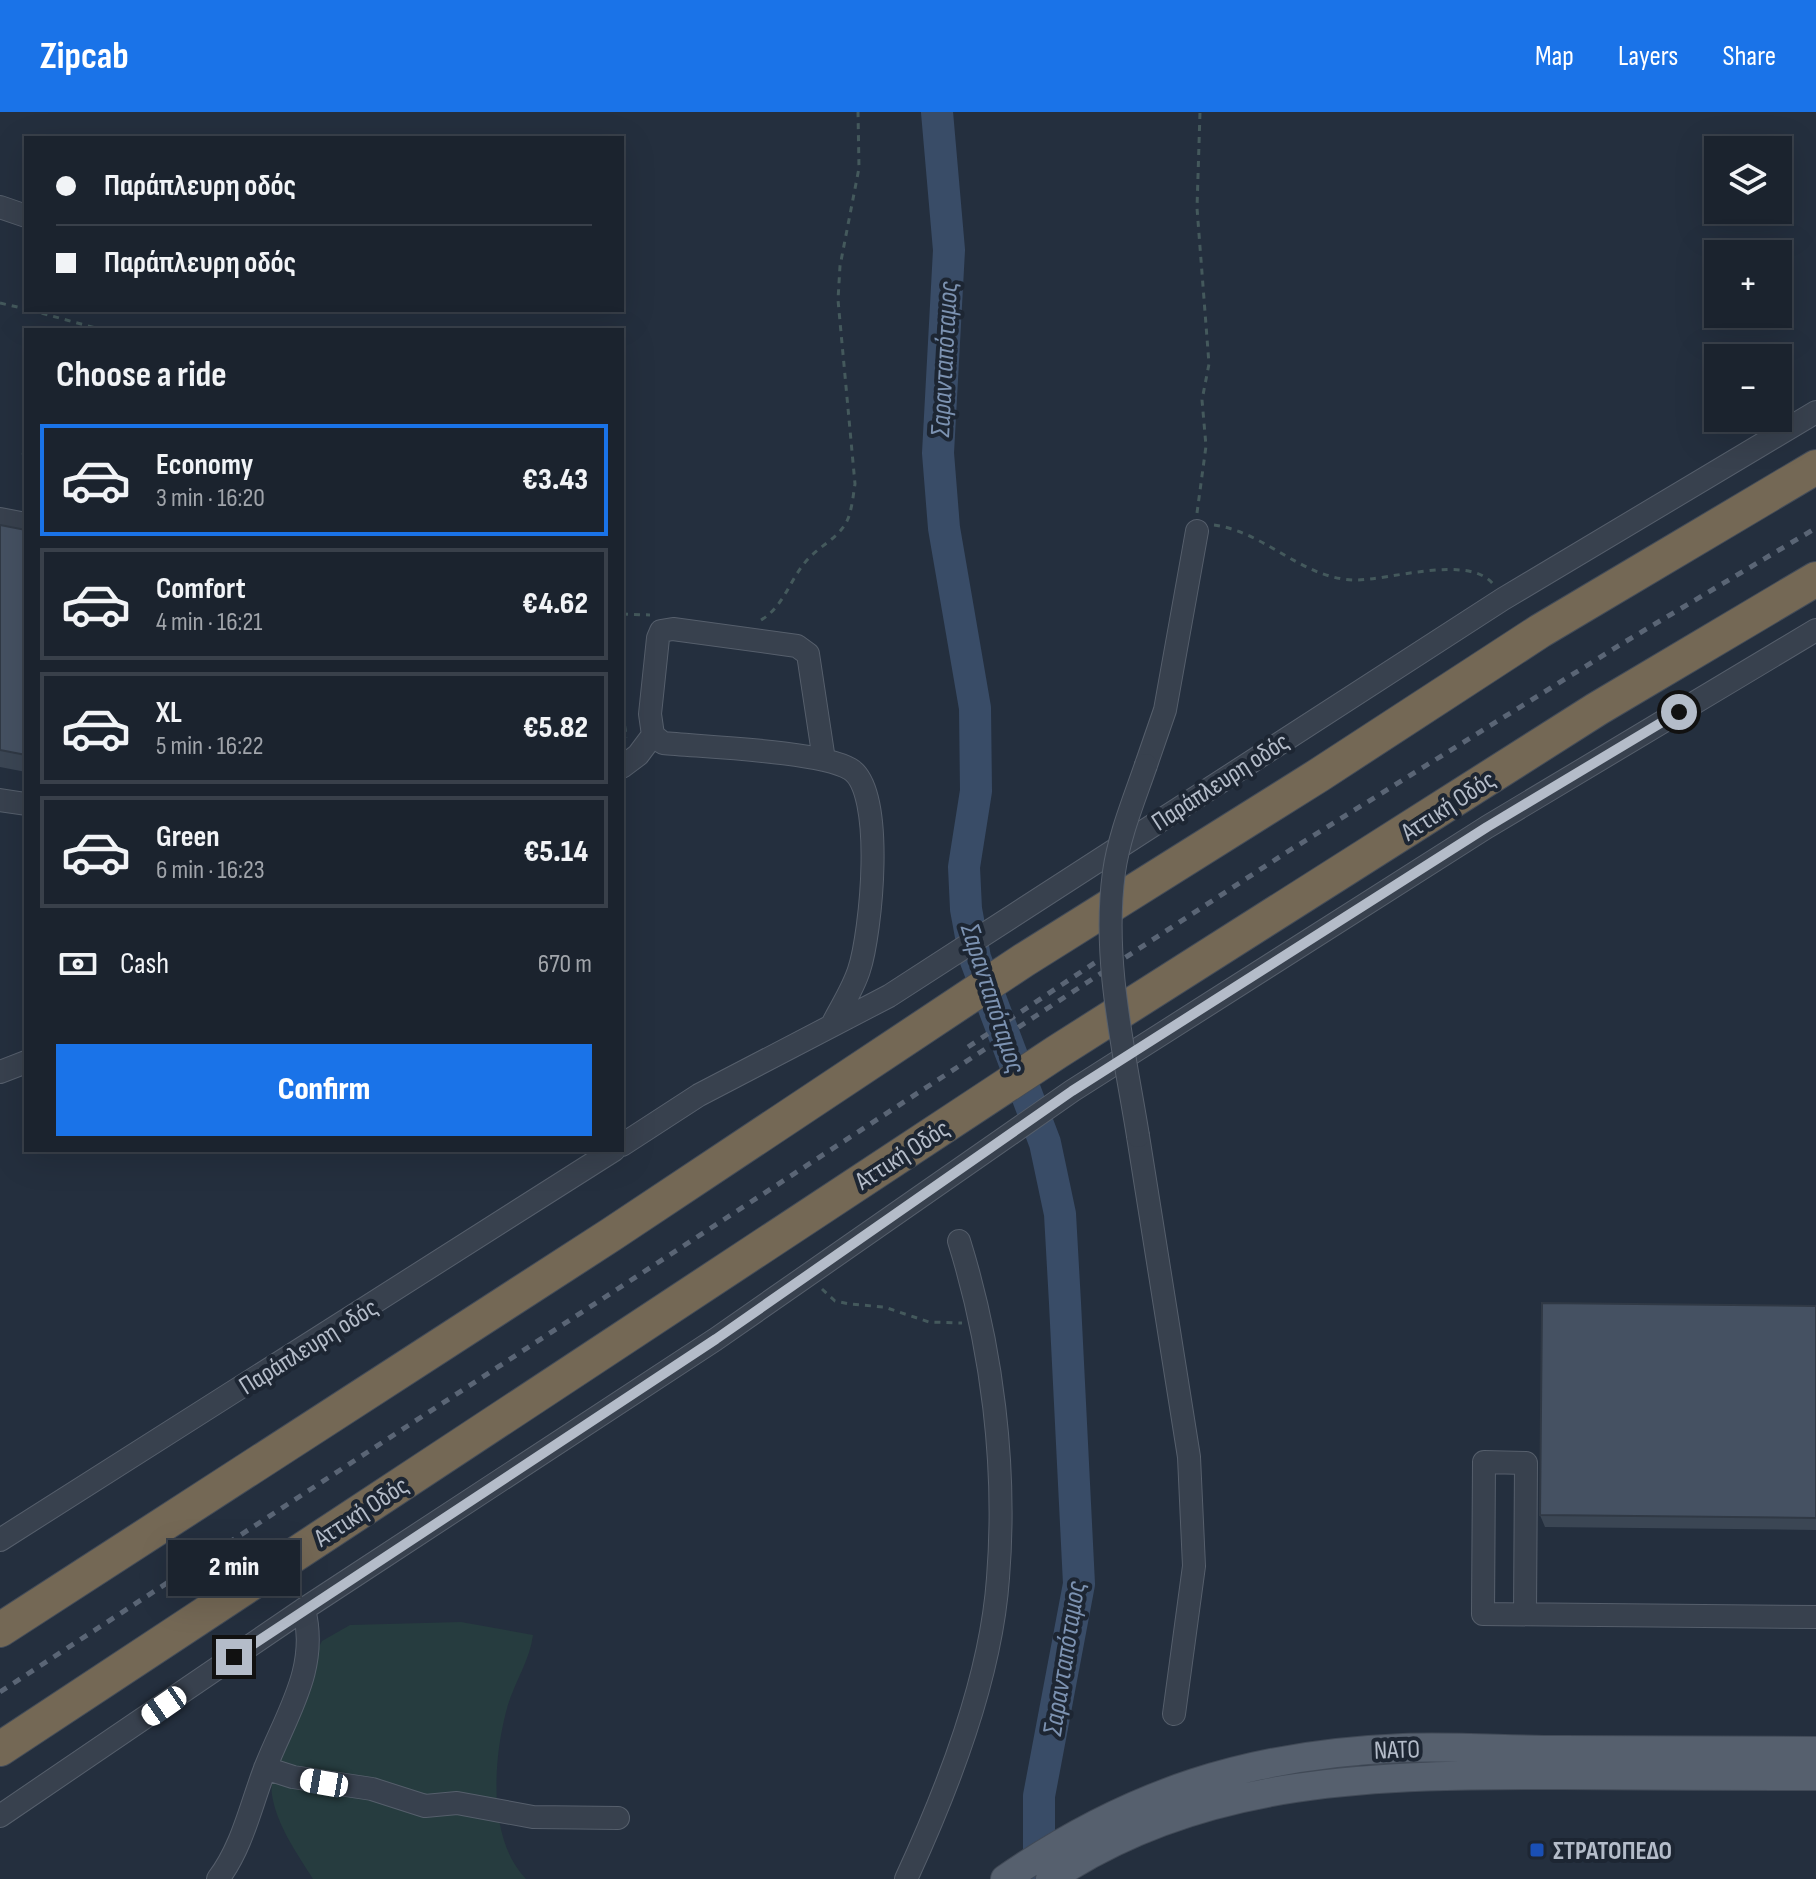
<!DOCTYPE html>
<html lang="en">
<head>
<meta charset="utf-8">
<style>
	:root { --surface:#1b232e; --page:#242b36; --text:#f1f3f6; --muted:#a0a4aa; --line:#39404a; --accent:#1a73e8 }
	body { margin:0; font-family:"Sofia Sans Condensed",sans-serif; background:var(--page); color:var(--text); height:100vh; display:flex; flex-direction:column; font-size:30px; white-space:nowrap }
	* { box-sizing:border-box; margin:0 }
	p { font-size:26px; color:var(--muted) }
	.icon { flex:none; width:44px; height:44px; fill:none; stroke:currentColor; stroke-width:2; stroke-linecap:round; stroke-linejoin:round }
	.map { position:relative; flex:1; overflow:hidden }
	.panel { position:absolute; left:24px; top:216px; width:600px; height:824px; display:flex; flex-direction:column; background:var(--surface); border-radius:0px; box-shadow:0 8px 32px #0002,0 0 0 2px var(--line) }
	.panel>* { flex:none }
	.banner { position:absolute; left:24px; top:24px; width:600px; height:176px; border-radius:0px; box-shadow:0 8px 32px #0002,0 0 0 2px var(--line); display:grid; align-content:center; height:176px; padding:0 32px; background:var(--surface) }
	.buttons { position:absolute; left:1704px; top:24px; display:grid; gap:16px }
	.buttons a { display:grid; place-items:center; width:88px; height:88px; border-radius:0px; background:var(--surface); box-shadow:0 8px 32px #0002,0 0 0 2px var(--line); font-size:40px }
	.end { position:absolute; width:36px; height:36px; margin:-18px; border:10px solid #b4bcc9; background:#111; box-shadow:0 0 0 4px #111 }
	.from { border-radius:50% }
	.bubble { position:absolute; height:56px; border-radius:0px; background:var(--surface); box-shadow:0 8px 32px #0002,0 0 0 2px var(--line); font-size:26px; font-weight:800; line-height:56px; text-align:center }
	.car { position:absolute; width:24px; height:48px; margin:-24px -12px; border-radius:10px; box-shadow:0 0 6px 2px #0007; background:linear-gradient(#fff 24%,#345 0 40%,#fff 0 76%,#345 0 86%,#fff 0) }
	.banner b { display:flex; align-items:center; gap:28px; height:76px; font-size:30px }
	.banner b+b { border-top:2px solid var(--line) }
	.banner i { width:20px; height:20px; background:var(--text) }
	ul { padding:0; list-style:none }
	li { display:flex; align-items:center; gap:24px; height:112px; margin:0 16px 12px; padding:0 16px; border:4px solid var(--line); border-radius:0px }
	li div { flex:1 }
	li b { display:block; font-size:30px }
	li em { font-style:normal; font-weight:800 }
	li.selected { border-color:var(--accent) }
	li>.icon { width:72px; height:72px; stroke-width:1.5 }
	h2 { padding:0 32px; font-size:36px; line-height:96px }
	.pay { display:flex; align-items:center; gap:20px; height:88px; padding:0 32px; font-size:30px }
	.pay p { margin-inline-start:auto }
	.primary-button { display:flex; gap:16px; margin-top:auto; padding:16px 32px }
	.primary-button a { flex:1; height:92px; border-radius:0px; background:var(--accent); color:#fff; font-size:32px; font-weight:800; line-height:92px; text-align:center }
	header { display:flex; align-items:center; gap:48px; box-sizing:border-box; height:112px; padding:0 40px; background:var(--accent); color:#fff }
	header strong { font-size:38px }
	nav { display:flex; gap:44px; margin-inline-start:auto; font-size:28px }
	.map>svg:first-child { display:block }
	.green { fill:#263c3f }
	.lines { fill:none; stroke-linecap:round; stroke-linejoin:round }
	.river { stroke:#394c67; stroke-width:32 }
	.minor-casing { stroke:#565f6c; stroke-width:24 }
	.major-casing { stroke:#414a57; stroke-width:30 }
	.highway-casing { stroke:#434c59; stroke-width:36 }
	.path { stroke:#44595c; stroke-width:3; stroke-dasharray:6 6; stroke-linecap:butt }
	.minor { stroke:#38414e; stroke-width:22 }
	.major { stroke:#56606e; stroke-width:28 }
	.highway { stroke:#746855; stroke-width:34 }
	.rail { stroke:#5a6575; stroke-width:5; stroke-dasharray:8 8; stroke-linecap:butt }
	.minor-bridge-casing { stroke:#565f6c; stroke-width:24; stroke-linecap:butt }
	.minor-bridge { stroke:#38414e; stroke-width:22 }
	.wall { fill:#3b4654 }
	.building { fill:#455162; stroke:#303945; stroke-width:2 }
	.route { stroke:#b4bcc9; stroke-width:10 }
	.transit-dot { fill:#1a4fb4; stroke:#1d2633; stroke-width:3 }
	.labels { text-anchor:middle; stroke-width:8; stroke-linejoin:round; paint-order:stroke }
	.street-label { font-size:26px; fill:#b4bcc9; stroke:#1d2633 }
	.poi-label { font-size:26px; font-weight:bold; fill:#b4bcc9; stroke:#1d2633; text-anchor:start }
	.water-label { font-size:28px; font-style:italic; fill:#7c92b1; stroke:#1d2633 }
</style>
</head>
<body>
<header>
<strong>Zipcab</strong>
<nav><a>Map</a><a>Layers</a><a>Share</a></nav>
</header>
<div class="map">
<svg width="1816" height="1767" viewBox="0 0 1816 1767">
	<rect width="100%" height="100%" fill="#242f3e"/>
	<path class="green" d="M461 1510 533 1523C530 1549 512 1574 506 1600 493 1650 488 1728 526 1767H313C297 1741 277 1714 272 1683 267 1658 308 1554 322 1529L350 1513Z"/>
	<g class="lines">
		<path class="river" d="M937 0 949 138 938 341 944 416 975 596 976 679 964 755 966 797 975 846 1045 1031 1060 1102 1065 1191 1079 1472 1039 1684V1767"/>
		<g class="minor-casing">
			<path id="minor" d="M0 95 26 104
				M0 407 26 412
				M653 623 663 631C704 635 820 639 850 657 886 678 871 822 859 858 853 877 841 895 832 913
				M1146 653 1165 598 1197 419
				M622 655 638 643 653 623 650 602 658 526 661 519 673 517 797 534 808 542 824 648
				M0 688 26 692
				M0 960 26 950
				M1138 1024 1189 1345 1194 1454 1174 1602
				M622 1033 699 983 889 884 1503 487 1816 300
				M0 1428 614 1038
				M1525 1502 1526 1351 1484 1350 1483 1502 1816 1505
				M265 1656 293 1665 372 1677 425 1694 457 1691 533 1705 618 1706
				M0 1704 304 1497 716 1227 1072 979 1487 715 1816 518
				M218 1767C243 1734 251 1692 266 1654 287 1601 319 1556 304 1497
				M906 1767C948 1676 991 1566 998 1466 1007 1354 992 1235 959 1129"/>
		</g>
		<g class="major-casing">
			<path id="major" d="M1005 1767C1131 1680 1250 1642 1403 1636 1455 1634 1508 1638 1561 1638 1646 1639 1731 1639 1816 1639
				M1050 1767C1202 1663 1383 1663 1560 1663 1645 1664 1731 1664 1816 1664"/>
		</g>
		<g class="highway-casing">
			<path id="highway" d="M0 1518 612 1122 1024 848 1319 663 1540 519 1816 355
				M0 1637 1057 940 1597 597 1816 467"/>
		</g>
		<path class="path" d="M0 191 26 197
			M30 198 103 218
			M23 341 26 351
			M1197 401 1206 334 1202 288 1209 252 1197 96 1200 0
			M1214 413C1266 420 1303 468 1356 468 1390 468 1469 442 1493 472
			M622 502 650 503
			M761 508C786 493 790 464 811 444 823 432 839 425 847 409 852 398 853 384 855 372L838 188 840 154 859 56 858 0
			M622 590 626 626
			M822 1177 835 1189 849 1192 884 1195 929 1210 962 1211"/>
		<use href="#minor" class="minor"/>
		<use href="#major" class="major"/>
		<use href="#highway" class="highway"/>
		<path class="rail" d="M968 935 1111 840
			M0 1580 1287 740 1623 531 1816 416"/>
		<g class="minor-bridge-casing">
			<path id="minor-bridge" d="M1138 1024C1124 937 1102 848 1114 760 1119 724 1134 688 1146 653"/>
		</g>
		<use href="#minor-bridge" class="minor-bridge"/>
	</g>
	<path class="wall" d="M0 413 26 418V660L0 655Z
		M1816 1194V1418L1545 1415 1540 1403Z"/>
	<path class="building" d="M0 413 26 418V643L0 638Z
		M1542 1191 1816 1194V1406L1540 1403Z"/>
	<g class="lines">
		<path class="route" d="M234 1545 716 1227 1072 979 1487 715 1679 600"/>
	</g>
	<rect class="transit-dot" x="1529" y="1730" width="16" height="16" rx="4"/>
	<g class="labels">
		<g class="street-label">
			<text transform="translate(1220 669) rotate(-33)" y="9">Παράπλευρη οδός</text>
			<text transform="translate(1448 693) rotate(-33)" y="9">Αττική Οδός</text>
			<text transform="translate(902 1042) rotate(-33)" y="9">Αττική Οδός</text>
			<text transform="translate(308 1234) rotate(-32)" y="9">Παράπλευρη οδός</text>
			<text transform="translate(361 1399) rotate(-33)" y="9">Αττική Οδός</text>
			<text transform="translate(1397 1637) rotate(-2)" y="9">ΝΑΤΟ</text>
		</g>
		<g class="poi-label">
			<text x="1553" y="1747">ΣΤΡΑΤΟΠΕΔΟ</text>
		</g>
		<g class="water-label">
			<text transform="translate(943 247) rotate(-87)" y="10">Σαρανταπόταμος</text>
			<text transform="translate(994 886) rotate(72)" y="10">Σαρανταπόταμος</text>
			<text transform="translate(1063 1546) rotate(-81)" y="10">Σαρανταπόταμος</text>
		</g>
	</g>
</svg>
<div class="buttons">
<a><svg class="icon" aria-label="layers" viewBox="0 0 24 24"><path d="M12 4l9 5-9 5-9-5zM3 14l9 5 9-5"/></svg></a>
<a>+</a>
<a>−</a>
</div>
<i class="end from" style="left:1679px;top:600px"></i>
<i class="end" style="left:234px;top:1545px"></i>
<div class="bubble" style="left:168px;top:1428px;width:132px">2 min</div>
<i class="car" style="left:164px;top:1594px;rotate:235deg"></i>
<i class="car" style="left:324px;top:1671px;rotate:280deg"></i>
<div class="banner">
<b><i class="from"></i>Παράπλευρη οδός</b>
<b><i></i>Παράπλευρη οδός</b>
</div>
<section class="panel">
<h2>Choose a ride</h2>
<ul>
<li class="selected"><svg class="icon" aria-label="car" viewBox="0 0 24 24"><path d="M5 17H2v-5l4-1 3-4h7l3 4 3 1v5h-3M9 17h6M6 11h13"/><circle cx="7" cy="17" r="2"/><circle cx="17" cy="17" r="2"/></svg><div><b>Economy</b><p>3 min · 16:20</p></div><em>€3.43</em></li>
<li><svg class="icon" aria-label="car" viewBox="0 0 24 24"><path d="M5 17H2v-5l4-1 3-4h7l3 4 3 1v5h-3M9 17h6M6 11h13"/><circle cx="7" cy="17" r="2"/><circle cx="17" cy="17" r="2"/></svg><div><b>Comfort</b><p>4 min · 16:21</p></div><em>€4.62</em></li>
<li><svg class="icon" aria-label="car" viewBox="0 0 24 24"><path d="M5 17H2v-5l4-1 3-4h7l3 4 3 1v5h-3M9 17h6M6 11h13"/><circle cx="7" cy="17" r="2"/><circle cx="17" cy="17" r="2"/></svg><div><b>XL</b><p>5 min · 16:22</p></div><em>€5.82</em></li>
<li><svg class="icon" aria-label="car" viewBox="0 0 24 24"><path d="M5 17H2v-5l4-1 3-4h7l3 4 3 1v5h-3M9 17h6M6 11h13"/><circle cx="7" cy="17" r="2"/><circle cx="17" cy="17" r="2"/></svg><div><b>Green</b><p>6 min · 16:23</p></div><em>€5.14</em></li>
</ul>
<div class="pay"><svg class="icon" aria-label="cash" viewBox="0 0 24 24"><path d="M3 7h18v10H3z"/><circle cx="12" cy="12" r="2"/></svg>Cash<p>670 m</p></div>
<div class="primary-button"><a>Confirm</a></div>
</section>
</div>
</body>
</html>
